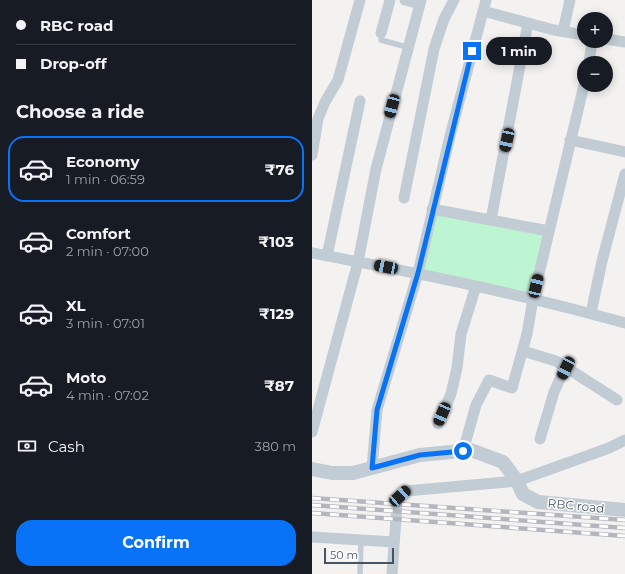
<!DOCTYPE html>
<html lang="en">
<head>
<meta charset="utf-8">
<style>
	:root { --surface:#171b24; --page:#20242c; --text:#f1f3f6; --muted:#9ea1a6; --line:#363941; --accent:#0873f7 }
	body { margin:0; font-family:Montserrat,sans-serif; background:var(--page); color:var(--text); height:100vh; display:flex; flex-direction:column; font-size:15px; white-space:nowrap }
	* { box-sizing:border-box; margin:0 }
	p { font-size:13px; color:var(--muted) }
	.icon { flex:none; width:22px; height:22px; fill:none; stroke:currentColor; stroke-width:2; stroke-linecap:round; stroke-linejoin:round }
	.map { position:relative; flex:1; overflow:hidden }
	.panel { display:flex; flex-direction:column; background:var(--surface); width:312px }
	.panel>* { flex:none }
	.top-card { display:grid; align-content:center; height:88px; padding:0 16px; background:var(--surface) }
	.buttons { position:absolute; left:265px; top:12px; display:grid; gap:8px }
	.buttons a { display:grid; place-items:center; width:36px; height:36px; border-radius:50%; background:var(--surface); box-shadow:0 2px 10px #0003; font-size:20px }
	.scale { position:absolute; left:12px; bottom:10px; width:70px; box-sizing:border-box; padding-left:4px; border:2px solid #475561; border-top:0; font-size:11px; line-height:14px; white-space:nowrap; color:#475561; -webkit-text-stroke:3px #fff; paint-order:stroke }
	.end { position:absolute; width:18px; height:18px; margin:-9px; border:5px solid #0873f7; background:#fff; box-shadow:0 0 0 2px #fff }
	.from { border-radius:50% }
	.bubble { position:absolute; height:28px; border-radius:14px; background:var(--surface); box-shadow:0 2px 10px #0003; font-size:13px; font-weight:700; line-height:28px; text-align:center }
	.car { position:absolute; width:12px; height:24px; margin:-12px -6px; border-radius:5px; box-shadow:0 0 3px 1px #0007; background:linear-gradient(#222 24%,#8ab4d8 0 40%,#222 0 76%,#8ab4d8 0 86%,#222 0) }
	.top-card b { display:flex; align-items:center; gap:14px; height:38px; font-size:15px }
	.top-card b+b { border-top:1px solid var(--line) }
	.top-card i { width:10px; height:10px; background:var(--text) }
	ul { padding:0; list-style:none }
	li { display:flex; align-items:center; gap:12px; height:66px; margin:0 8px 6px; padding:0 8px; border:2px solid transparent; border-radius:16px }
	li div { flex:1 }
	li b { display:block; font-size:15px }
	li em { font-style:normal; font-weight:700 }
	li.active { border-color:var(--accent) }
	li>.icon { width:36px; height:36px; stroke-width:1.5 }
	h2 { padding:0 16px; font-size:18px; line-height:48px }
	.pay { display:flex; align-items:center; gap:10px; height:44px; padding:0 16px; font-size:15px }
	.pay p { margin-inline-start:auto }
	.button { display:flex; gap:8px; margin-top:auto; padding:8px 16px }
	.button a { flex:1; height:46px; border-radius:16px; background:var(--accent); color:#fff; font-size:16px; font-weight:700; line-height:46px; text-align:center }
	main { display:flex; flex:1; min-height:0 }
	.map>svg:first-child { display:block }
	.green { fill:#bdf4d1 }
	.lines { fill:none; stroke-linecap:round; stroke-linejoin:round }
	.service { stroke:#c1ccd4; stroke-width:5.5 }
	.minor { stroke:#c1ccd4; stroke-width:11 }
	.tertiary { stroke:#c1ccd4; stroke-width:14 }
	.rail-casing { stroke:#b3b6bc; stroke-width:4.5 }
	.rail { stroke:#fff; stroke-width:3; stroke-dasharray:9; stroke-linecap:butt }
	.route { stroke:#0873f7; stroke-width:5 }
	.labels { text-anchor:middle; stroke-width:3; stroke-linejoin:round; paint-order:stroke }
	.street-label { font-size:12px; fill:#475561; stroke:#fff }
</style>
</head>
<body>
<main>
<section class="panel">
<div class="top-card">
<b><i class="from"></i>RBC road</b>
<b><i></i>Drop-off</b>
</div>
<h2>Choose a ride</h2>
<ul>
<li class="active"><svg class="icon" aria-label="car" viewBox="0 0 24 24"><path d="M5 17H2v-5l4-1 3-4h7l3 4 3 1v5h-3M9 17h6M6 11h13"/><circle cx="7" cy="17" r="2"/><circle cx="17" cy="17" r="2"/></svg><div><b>Economy</b><p>1 min · 06:59</p></div><em>₹76</em></li>
<li><svg class="icon" aria-label="car" viewBox="0 0 24 24"><path d="M5 17H2v-5l4-1 3-4h7l3 4 3 1v5h-3M9 17h6M6 11h13"/><circle cx="7" cy="17" r="2"/><circle cx="17" cy="17" r="2"/></svg><div><b>Comfort</b><p>2 min · 07:00</p></div><em>₹103</em></li>
<li><svg class="icon" aria-label="car" viewBox="0 0 24 24"><path d="M5 17H2v-5l4-1 3-4h7l3 4 3 1v5h-3M9 17h6M6 11h13"/><circle cx="7" cy="17" r="2"/><circle cx="17" cy="17" r="2"/></svg><div><b>XL</b><p>3 min · 07:01</p></div><em>₹129</em></li>
<li><svg class="icon" aria-label="car" viewBox="0 0 24 24"><path d="M5 17H2v-5l4-1 3-4h7l3 4 3 1v5h-3M9 17h6M6 11h13"/><circle cx="7" cy="17" r="2"/><circle cx="17" cy="17" r="2"/></svg><div><b>Moto</b><p>4 min · 07:02</p></div><em>₹87</em></li>
</ul>
<div class="pay"><svg class="icon" aria-label="cash" viewBox="0 0 24 24"><path d="M3 7h18v10H3z"/><circle cx="12" cy="12" r="2"/></svg>Cash<p>380 m</p></div>
<div class="button"><a>Confirm</a></div>
</section>
<div class="map">
<svg width="313" height="574" viewBox="0 0 313 574">
	<rect width="100%" height="100%" fill="#f4f1f1"/>
	<path class="green" d="M120 209 237 231 221 299 106 273Z"/>
	<g class="lines">
		<path class="service" d="M69 40 95 47
			M48 574 49 540"/>
		<path class="minor" d="M93 0 108 4
			M171 11 242 30 272 35
			M251 31 258 0
			M69 33 78 0
			M294 39 313 42
			M277 63 280 41
			M258 140 313 152
			M0 155 6 119 13 102 26 80 48 0
			M92 198 122 49 132 19 142 0
			M120 209 237 231
			M179 220 216 23
			M0 253C105 273 210 294 313 323
			M15 256 48 101
			M279 313 290 261 313 174
			M211 351 244 361 305 400
			M126 424 139 394 145 368 149 334 164 286
			M0 432 46 262 64 169 109 0
			M228 439 242 392 253 368
			M151 451 164 405 177 380 200 388 215 334 221 299 272 85
			M60 468 65 410 106 273 138 136 174 0
			M0 537 82 542
			M80 574 85 504 88 496 94 491 205 481 297 448 313 440"/>
		<path class="tertiary" d="M0 469 20 473H41L108 455 159 450 191 462 205 481 211 494 226 502 313 510"/>
		<g class="rail-casing">
			<path id="rail" d="M0 498 313 520
				M0 505 313 528
				M0 513 313 536"/>
		</g>
		<use href="#rail" class="rail"/>
	</g>
	<g class="lines">
		<path class="route" d="M151 451 108 455 60 468 65 410 106 273 160 51"/>
	</g>
	<g class="labels">
		<g class="street-label">
			<text transform="translate(264 506) rotate(6)" y="4">RBC road</text>
		</g>
	</g>
</svg>
<div class="buttons">
<a>+</a>
<a>−</a>
</div>
<div class="scale">50 m</div>
<i class="end from" style="left:151px;top:451px"></i>
<i class="end" style="left:160px;top:51px"></i>
<div class="bubble" style="left:174px;top:37px;width:66px">1 min</div>
<i class="car" style="left:80px;top:106px;rotate:195deg"></i>
<i class="car" style="left:195px;top:140px;rotate:192deg"></i>
<i class="car" style="left:74px;top:267px;rotate:281deg"></i>
<i class="car" style="left:224px;top:286px;rotate:13deg"></i>
<i class="car" style="left:254px;top:368px;rotate:206deg"></i>
<i class="car" style="left:130px;top:414px;rotate:203deg"></i>
<i class="car" style="left:88px;top:496px;rotate:48deg"></i>
</div>
</main>
</body>
</html>
